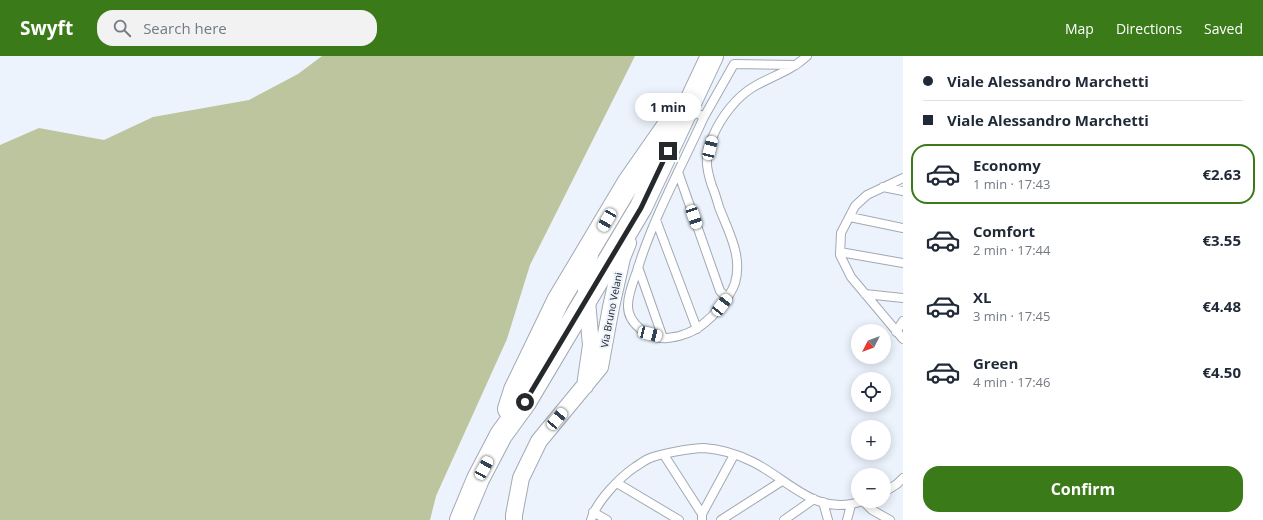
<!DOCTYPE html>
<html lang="en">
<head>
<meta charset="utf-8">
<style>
	:root { --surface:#fff; --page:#f2f2f3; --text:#1f2937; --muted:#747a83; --line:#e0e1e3; --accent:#3b7a18 }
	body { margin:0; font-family:"Open Sans",sans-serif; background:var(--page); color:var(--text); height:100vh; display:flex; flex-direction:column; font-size:15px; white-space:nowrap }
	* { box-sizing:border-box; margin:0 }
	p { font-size:13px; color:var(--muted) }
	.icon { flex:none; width:22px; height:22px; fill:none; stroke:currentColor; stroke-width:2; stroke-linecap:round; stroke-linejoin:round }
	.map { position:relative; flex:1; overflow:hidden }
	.details { display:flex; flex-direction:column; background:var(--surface); width:360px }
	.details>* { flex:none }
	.guide { display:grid; align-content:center; height:88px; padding:0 20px; background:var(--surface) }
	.needle { width:26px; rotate:228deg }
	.tools { position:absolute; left:851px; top:268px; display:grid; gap:8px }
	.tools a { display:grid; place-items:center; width:40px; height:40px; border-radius:50%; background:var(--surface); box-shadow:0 2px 10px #0003; font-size:20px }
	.end { position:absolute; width:18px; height:18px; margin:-9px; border:5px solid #26292c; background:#fff; box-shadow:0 0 0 2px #fff }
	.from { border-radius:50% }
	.bubble { position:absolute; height:28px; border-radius:14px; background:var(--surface); box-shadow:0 2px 10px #0003; font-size:13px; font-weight:700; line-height:28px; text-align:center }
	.car { position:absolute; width:12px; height:24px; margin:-12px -6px; border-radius:5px; box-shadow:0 0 3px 1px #0007; background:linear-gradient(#fff 24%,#345 0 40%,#fff 0 76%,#345 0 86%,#fff 0) }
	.guide b { display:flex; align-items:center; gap:14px; height:38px; font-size:15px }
	.guide b+b { border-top:1px solid var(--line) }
	.guide i { width:10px; height:10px; background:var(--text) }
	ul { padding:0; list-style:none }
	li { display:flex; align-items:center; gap:12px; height:60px; margin:0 8px 6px; padding:0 12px; border:2px solid transparent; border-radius:16px }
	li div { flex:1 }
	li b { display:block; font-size:15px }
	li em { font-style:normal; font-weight:700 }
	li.current { border-color:var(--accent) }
	li>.icon { width:36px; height:36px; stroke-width:1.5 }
	.button { display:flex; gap:8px; margin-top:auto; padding:8px 20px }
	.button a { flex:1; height:46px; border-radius:16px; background:var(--accent); color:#fff; font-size:16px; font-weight:700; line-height:46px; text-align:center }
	header { display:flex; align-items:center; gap:24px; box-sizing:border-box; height:56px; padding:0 20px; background:var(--accent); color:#fff }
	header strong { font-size:19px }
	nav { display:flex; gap:22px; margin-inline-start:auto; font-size:14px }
	.search { width:280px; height:36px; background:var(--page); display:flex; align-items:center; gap:10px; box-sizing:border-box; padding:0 14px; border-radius:16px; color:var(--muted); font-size:15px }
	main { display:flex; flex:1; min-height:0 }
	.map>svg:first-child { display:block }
	.green { fill:#bdc59e }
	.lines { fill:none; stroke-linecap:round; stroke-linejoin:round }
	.lane-casing { stroke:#a2a9b3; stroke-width:10 }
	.street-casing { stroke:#a2a9b3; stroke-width:18 }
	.secondary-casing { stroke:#a2a9b3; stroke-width:24 }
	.lane { stroke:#fff; stroke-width:8 }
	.street { stroke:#fff; stroke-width:16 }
	.secondary { stroke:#fff; stroke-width:22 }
	.route { stroke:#26292c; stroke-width:5 }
	.labels { text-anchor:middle; stroke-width:4; stroke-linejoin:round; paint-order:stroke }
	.street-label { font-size:10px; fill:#26292c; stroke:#ecf3fd }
</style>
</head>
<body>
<header>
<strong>Swyft</strong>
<div class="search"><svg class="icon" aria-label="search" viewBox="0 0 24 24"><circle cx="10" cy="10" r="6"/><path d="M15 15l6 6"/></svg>Search here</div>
<nav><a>Map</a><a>Directions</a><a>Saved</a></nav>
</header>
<main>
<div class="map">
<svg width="903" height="464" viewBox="0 0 903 464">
	<rect width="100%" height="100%" fill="#ecf3fd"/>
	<path class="green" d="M322 0H635L530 209 507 283 436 440 430 464H0V89L39 72 104 84 153 61 249 44 298 18Z"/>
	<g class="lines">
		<g class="lane-casing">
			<path id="lane" d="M689 53 704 61C681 112 653 162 637 215 633 226 628 238 628 249 627 267 649 284 667 282 672 281 678 281 682 279 697 275 711 263 720 251 726 244 732 236 735 227 743 200 728 175 719 151 717 144 715 137 712 130 709 121 706 111 707 102 707 95 710 86 713 80 721 61 737 40 755 30 773 20 792 14 807 0
				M704 61 734 8 796 9
				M678 116 720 235 727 242
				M903 122 867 139 855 150 841 177 840 199 851 221 903 283
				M883 131 903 135
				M850 161 903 172
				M656 164 697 273
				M840 196 903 207
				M638 211 663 282
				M865 238 903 242
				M896 276 903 265
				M664 399 702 458
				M617 427 679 464
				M884 436 897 428 903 422
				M863 445 872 454 890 464
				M823 446 828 464
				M593 456 607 464
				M591 464C596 446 619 422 635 411 639 409 643 405 648 403 658 398 692 392 704 392 720 393 739 399 753 406 791 425 815 461 863 445
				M702 464V458L734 399
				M721 464 782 425
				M784 464 814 443
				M847 464 851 449"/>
		</g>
		<g class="street-casing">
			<path id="street" d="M585 330 591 289 585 224 590 199
				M514 464V459L521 422 539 385 600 311 611 251 622 202 628 187"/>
		</g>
		<g class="secondary-casing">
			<path id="secondary" d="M509 353 515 334 558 245 629 126 668 70
				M461 464 478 423 501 379 525 346 641 151 712 0"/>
		</g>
		<use href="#lane" class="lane"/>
		<use href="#street" class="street"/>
		<use href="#secondary" class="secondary"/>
	</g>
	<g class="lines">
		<path class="route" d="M525 346 641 152 668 95"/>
	</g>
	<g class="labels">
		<g class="street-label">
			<text transform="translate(611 254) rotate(-79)" y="4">Via Bruno Velani</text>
		</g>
	</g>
</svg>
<div class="tools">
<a><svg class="needle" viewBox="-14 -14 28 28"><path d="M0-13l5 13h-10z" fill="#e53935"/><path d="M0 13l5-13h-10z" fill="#747a83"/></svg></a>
<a><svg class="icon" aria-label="locate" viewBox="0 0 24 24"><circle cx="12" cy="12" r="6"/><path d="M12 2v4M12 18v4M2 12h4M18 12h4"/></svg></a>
<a>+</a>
<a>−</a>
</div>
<i class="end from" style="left:525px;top:346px"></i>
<i class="end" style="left:668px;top:95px"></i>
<div class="bubble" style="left:635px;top:37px;width:66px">1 min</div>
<i class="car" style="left:710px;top:92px;rotate:14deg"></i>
<i class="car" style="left:694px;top:161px;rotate:161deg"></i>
<i class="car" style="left:607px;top:164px;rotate:210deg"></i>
<i class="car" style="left:722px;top:249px;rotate:38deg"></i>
<i class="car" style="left:650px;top:278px;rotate:104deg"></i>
<i class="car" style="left:557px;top:363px;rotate:40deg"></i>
<i class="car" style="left:484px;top:412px;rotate:28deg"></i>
</div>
<section class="details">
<div class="guide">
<b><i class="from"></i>Viale Alessandro Marchetti</b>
<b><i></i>Viale Alessandro Marchetti</b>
</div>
<ul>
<li class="current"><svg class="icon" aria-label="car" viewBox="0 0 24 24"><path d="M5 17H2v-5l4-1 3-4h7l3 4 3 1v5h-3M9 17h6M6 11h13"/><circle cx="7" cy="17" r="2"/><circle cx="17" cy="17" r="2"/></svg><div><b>Economy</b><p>1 min · 17:43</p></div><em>€2.63</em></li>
<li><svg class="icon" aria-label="car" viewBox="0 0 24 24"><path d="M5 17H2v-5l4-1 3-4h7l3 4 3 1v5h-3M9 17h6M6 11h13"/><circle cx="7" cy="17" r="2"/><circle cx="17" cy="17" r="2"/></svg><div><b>Comfort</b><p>2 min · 17:44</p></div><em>€3.55</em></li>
<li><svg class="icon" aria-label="car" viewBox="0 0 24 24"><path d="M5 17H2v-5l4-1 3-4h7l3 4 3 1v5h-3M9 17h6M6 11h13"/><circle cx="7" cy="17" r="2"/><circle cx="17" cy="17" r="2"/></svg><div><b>XL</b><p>3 min · 17:45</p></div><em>€4.48</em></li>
<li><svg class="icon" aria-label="car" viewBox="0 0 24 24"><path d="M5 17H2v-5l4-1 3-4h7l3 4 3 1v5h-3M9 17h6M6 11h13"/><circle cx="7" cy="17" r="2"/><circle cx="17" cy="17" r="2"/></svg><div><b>Green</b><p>4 min · 17:46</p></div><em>€4.50</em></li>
</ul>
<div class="button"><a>Confirm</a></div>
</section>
</main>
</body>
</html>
